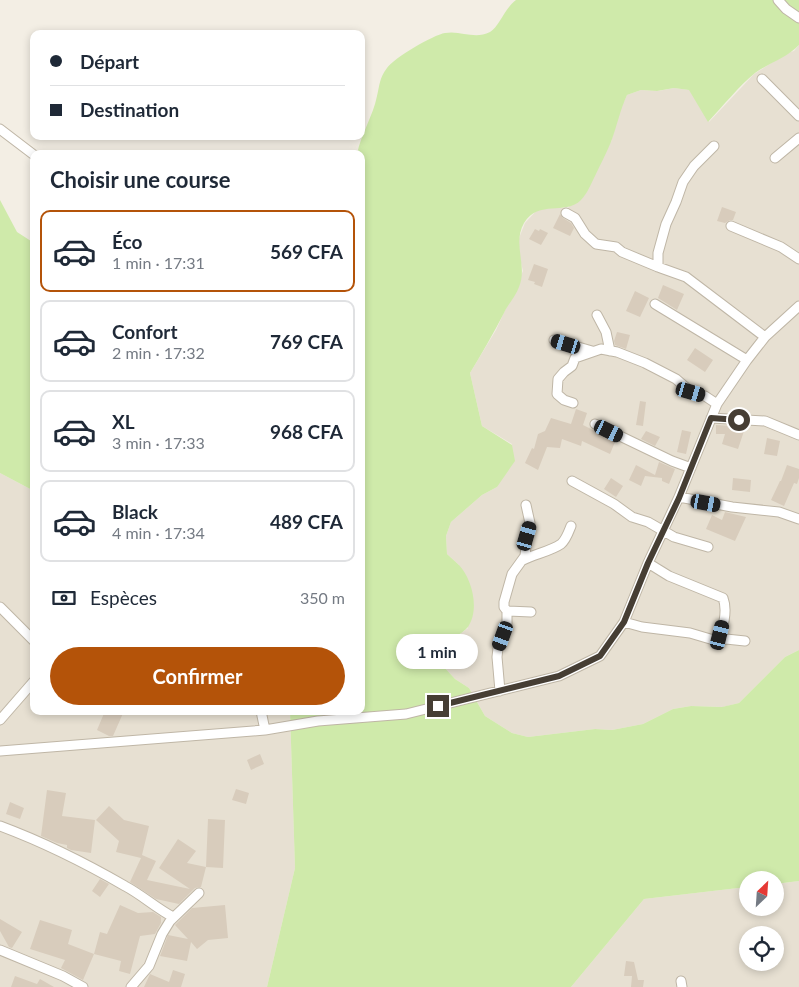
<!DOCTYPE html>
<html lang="fr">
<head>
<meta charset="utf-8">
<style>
	:root { --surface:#fff; --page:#f6f6f7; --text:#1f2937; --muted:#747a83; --line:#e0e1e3; --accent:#b45309 }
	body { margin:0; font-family:Lato,sans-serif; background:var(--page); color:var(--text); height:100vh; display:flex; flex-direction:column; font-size:19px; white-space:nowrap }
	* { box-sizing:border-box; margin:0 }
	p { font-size:16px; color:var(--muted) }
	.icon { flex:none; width:28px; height:28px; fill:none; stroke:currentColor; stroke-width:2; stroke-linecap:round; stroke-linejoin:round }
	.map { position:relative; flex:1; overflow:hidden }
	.details { position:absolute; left:30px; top:150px; width:335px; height:565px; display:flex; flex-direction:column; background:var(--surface); border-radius:10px; box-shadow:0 2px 8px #0003 }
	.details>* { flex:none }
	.guide { position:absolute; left:30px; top:30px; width:335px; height:110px; border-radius:10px; box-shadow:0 2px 8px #0003; display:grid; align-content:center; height:110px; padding:0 20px; background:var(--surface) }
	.needle { width:32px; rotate:25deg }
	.fabs { position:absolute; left:739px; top:871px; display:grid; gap:10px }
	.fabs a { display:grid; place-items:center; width:45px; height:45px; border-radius:50%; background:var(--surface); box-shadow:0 2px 8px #0003; font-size:25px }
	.end { position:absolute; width:22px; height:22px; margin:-11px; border:6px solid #463e34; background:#fff; box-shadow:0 0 0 2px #fff }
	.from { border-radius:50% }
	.bubble { position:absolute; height:35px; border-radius:18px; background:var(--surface); box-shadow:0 2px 8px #0003; font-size:16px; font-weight:700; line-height:35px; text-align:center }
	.car { position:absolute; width:15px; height:30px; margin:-15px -8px; border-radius:6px; box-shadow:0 0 4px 1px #0007; background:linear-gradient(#222 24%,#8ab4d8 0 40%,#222 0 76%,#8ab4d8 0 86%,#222 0) }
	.guide b { display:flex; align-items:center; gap:18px; height:48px; font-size:19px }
	.guide b+b { border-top:1px solid var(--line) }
	.guide i { width:12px; height:12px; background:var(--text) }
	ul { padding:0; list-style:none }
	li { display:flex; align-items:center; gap:15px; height:82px; margin:0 10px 8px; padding:0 10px; border:2px solid var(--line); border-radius:10px }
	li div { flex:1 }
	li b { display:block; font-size:19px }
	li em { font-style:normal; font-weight:700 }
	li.selected { border-color:var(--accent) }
	li>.icon { width:45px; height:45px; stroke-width:1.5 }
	h2 { padding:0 20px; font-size:22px; line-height:60px }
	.pay { display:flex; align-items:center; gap:12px; height:55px; padding:0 20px; font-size:19px }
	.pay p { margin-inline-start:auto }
	.primary-button { display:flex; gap:10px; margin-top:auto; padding:10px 20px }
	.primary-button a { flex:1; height:58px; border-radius:30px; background:var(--accent); color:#fff; font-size:20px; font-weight:700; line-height:58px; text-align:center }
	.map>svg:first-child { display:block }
	.residential { fill:#e7e0d2; fill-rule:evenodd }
	.green { fill:#cfeaaa }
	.building { fill:#d8ccbc }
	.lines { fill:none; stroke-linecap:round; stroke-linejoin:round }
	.street-casing { stroke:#bfb6a6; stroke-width:11 }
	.street { stroke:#fff; stroke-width:9 }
	.route { stroke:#463e34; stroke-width:6 }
</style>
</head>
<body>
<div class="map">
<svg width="799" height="987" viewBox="0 0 799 987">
	<rect width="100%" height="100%" fill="#f3eee4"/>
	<path class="residential" d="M799 45V650L785 657 739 703 723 707 691 706 673 709 643 724 612 730 595 729 528 737 512 733 485 716 469 688 455 679 443 666 447 651 455 638 468 628 459 565 447 554 446 536 451 522 482 495 497 487 512 444 482 426 470 373 496 330 523 271 519 254V238L525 223 536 211 551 207 568 208 611 142 620 109 627 95 641 90 658 91 674 88 690 90 709 122 754 74 787 53 794 51Z
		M0 473 34 491V711H290L295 868 267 987H0Z
		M799 881V987H571L644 899 747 887 748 908H775V884ZM748 935H775V962H748Z"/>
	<path class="green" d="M516 0H799V45C788 57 769 63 755 73 740 85 722 107 708 122L689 90 674 88 657 91 641 90 627 95C620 110 617 126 611 142 606 154 600 165 595 176 591 184 587 194 581 200 565 216 539 199 524 223 512 244 528 266 519 287 516 296 508 304 504 313 493 334 482 353 470 373L482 426 512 445 515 461 497 487 482 495 451 522 446 536 447 554C451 558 455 561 459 565 472 579 480 609 468 627 465 631 459 634 456 637 449 645 446 656 443 666L455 679 469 688 485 716 512 733 528 737 595 729 612 730 643 724 673 709 691 706 722 707 739 703 785 657 799 650V881L775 884V880H748L747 887 644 899 571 987H267L295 868 290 711H361V154H357C361 134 373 116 377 96 380 84 379 79 387 68 394 58 433 35 445 33 461 30 474 40 490 32 499 27 505 8 516 0Z
		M0 200 17 232 34 243V491L0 473Z"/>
	<path class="building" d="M722 207 736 212 733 220H730L725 223 717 221Z
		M560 214 563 218 571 223 574 228 570 236 553 228Z
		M535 229 539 231 540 229 548 233 541 245 529 239Z
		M534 264 548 269 542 287 534 284 535 282 528 280Z
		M663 285 684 294 677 310 658 298Z
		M635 291 649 298 640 317 626 311Z
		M617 332 630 335 626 349 615 345 614 341Z
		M695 348 713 360 705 372 687 360Z
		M640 401 646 402 643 426 636 425Z
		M576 409 587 413 583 425 605 436 604 438 615 442 610 454 582 441 581 446 562 439 560 448 547 447 538 470 525 463 532 448 534 449 538 434 545 431 551 418 571 424Z
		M716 425 736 426 745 428 738 449 722 444 725 434H716Z
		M682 430 691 432 686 454 677 452Z
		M646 431 660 437 655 446 641 439Z
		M767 438 780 441 777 456 764 454Z
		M659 462 675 469 669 484 662 481V478L645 476 641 486 629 480 636 465 655 475Z
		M787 465 799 469V478L797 484 794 483 784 506 771 500 780 481H781Z
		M611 478 623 486 616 497 604 489Z
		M733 478 751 480 750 492 732 490Z
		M725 512 746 517 735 541 706 529 712 515 722 520Z
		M105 711H124L113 736H109L97 730Z
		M260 754 264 764 251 770 247 760Z
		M236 789 249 793 246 804 232 800Z
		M47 790 66 793 62 816 95 820 91 853 71 850 67 848V845L57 843 41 836Z
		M10 802 24 808 20 819 6 814Z
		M109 806 124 820 149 826 142 855 156 861 147 880 190 889 159 868 178 839 196 851 187 863 206 867 201 887 195 888 179 904 156 899 130 882 141 858 116 852 119 841 96 820Z
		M208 819 225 820 223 868 206 867Z
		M100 879 109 884 100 897 92 891Z
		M120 905 138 913 153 912 161 917V923L155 934 140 936 130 974 119 971 121 961 94 954 100 932 107 934Z
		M225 905 228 938 208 940 197 949 191 942 187 961 160 956 168 935 188 939 175 925 192 908Z
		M0 919 22 932 12 948 9 947 0 931Z
		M40 920 72 930 68 944 94 954 83 980 61 968 65 960 30 949Z
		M626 961 634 962 638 980H644L643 987H631L632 976H624Z
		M173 970 185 974 181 987H144L150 974 169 982Z
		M15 976 37 984 40 979 54 987H11Z"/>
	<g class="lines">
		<g class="street-casing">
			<path id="street" d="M778 0 786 9 799 18
				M762 79 799 116
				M0 129 34 155
				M775 158 799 138
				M566 213 575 218 585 234 596 244 616 247 622 252 658 267 686 277 765 337
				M731 226 781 247 799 259
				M658 267V253L666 224 676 202 683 182 694 166 714 146
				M655 304 747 360
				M597 315 606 332 610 351
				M554 340 592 351
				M573 403 564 400 557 394 558 379 564 372 572 366 575 358 601 349 617 352 645 363 676 379 691 392 705 396 717 404
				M711 418 765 421 799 435
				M595 424 672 461 691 468
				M572 481 614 504 632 517 648 522 674 537 708 547
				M679 497 732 507 779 512 799 519
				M523 560C535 554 551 551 561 544 566 540 569 531 571 526
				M648 563 669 576 723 598C728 611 723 630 717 641
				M0 607 34 641
				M507 611 531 612
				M624 622 642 627 690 633 717 641 726 639 745 641
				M500 691 497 657 498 648 507 624V611L504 607V602L512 574 525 556 527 536 530 523 526 505
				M261 711 265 730
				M0 720 34 681
				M0 751 265 730 318 721 406 714 559 676 600 656 624 622 648 563 679 497 717 404 747 360 765 337 799 306
				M0 826C43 842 85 863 125 886 142 895 156 908 173 917
				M0 950 63 976 83 987
				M681 981 682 987
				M131 987 149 966 162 934 170 921 199 893"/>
		</g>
		<use href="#street" class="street"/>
	</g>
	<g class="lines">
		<path class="route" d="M438 706 559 676 600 656 624 622 648 563 679 498 711 418 739 420"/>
	</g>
</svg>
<div class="fabs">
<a><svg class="needle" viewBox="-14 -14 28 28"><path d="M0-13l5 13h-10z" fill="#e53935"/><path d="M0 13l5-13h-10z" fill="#747a83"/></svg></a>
<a><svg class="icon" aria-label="locate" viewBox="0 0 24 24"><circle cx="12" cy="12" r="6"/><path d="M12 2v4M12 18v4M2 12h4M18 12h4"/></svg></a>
</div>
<i class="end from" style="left:739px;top:420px"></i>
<i class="end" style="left:438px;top:706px"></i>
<div class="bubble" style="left:396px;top:634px;width:82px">1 min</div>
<i class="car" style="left:566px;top:344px;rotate:287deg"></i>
<i class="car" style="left:691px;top:392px;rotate:106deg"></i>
<i class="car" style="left:609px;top:431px;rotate:116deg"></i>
<i class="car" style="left:706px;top:503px;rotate:100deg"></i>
<i class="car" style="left:527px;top:536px;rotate:16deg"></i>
<i class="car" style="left:720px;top:635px;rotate:14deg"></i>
<i class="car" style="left:503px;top:636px;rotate:200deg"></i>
<div class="guide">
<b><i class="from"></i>Départ</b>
<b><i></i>Destination</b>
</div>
<section class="details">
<h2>Choisir une course</h2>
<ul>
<li class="selected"><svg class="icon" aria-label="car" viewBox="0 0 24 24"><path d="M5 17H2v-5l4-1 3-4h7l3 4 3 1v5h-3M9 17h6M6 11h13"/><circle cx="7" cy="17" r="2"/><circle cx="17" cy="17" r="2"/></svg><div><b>Éco</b><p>1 min · 17:31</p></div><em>569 CFA</em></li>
<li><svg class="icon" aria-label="car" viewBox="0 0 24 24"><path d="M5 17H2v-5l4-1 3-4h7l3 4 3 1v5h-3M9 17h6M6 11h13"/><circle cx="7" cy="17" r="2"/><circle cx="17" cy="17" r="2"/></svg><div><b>Confort</b><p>2 min · 17:32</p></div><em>769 CFA</em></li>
<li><svg class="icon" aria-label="car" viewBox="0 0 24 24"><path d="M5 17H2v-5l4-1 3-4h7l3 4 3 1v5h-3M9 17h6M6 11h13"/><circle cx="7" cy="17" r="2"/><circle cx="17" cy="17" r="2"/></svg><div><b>XL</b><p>3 min · 17:33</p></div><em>968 CFA</em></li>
<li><svg class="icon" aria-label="car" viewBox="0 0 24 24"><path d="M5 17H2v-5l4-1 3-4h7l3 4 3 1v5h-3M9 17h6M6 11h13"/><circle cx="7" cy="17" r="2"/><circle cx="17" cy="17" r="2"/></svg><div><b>Black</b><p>4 min · 17:34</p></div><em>489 CFA</em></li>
</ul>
<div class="pay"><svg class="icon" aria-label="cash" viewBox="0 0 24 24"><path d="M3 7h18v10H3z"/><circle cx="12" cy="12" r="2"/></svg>Espèces<p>350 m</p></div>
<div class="primary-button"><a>Confirmer</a></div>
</section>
</div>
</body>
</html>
